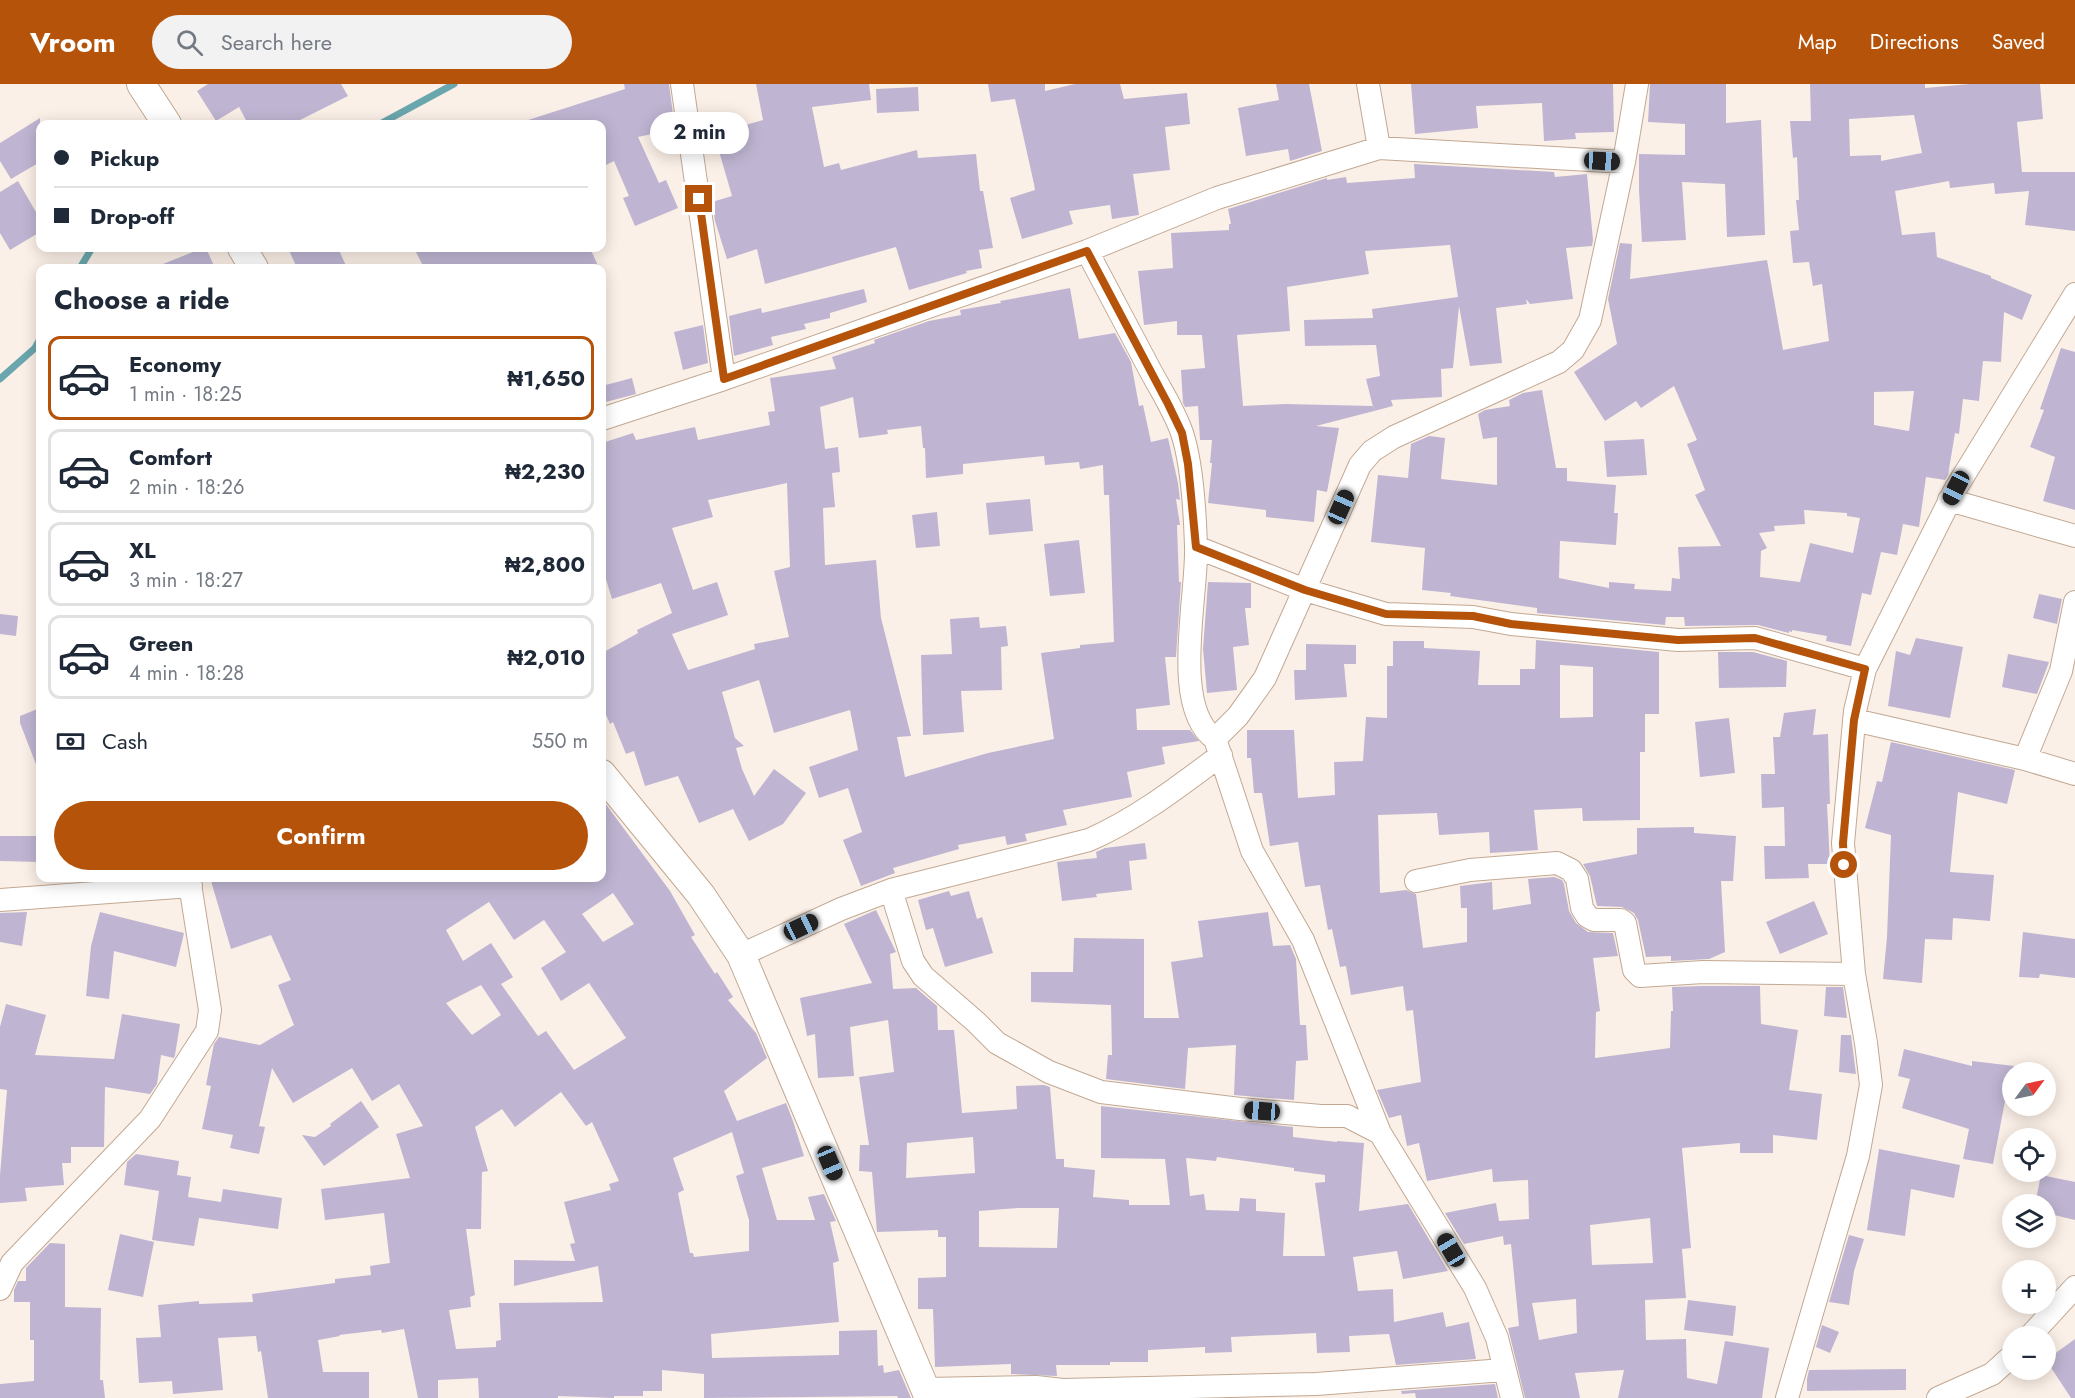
<!DOCTYPE html>
<html lang="en">
<head>
<meta charset="utf-8">
<style>
	:root { --surface:#fff; --page:#f2f2f3; --text:#1f2937; --muted:#747a83; --line:#e0e1e3; --accent:#b45309 }
	body { margin:0; font-family:Jost,sans-serif; background:var(--page); color:var(--text); height:100vh; display:flex; flex-direction:column; font-size:22px; white-space:nowrap }
	* { box-sizing:border-box; margin:0 }
	p { font-size:20px; color:var(--muted) }
	.icon { flex:none; width:33px; height:33px; fill:none; stroke:currentColor; stroke-width:2; stroke-linecap:round; stroke-linejoin:round }
	.map { position:relative; flex:1; overflow:hidden }
	.drawer { position:absolute; left:36px; top:180px; width:570px; height:618px; display:flex; flex-direction:column; background:var(--surface); border-radius:12px; box-shadow:0 3px 15px #0003 }
	.drawer>* { flex:none }
	.banner { position:absolute; left:36px; top:36px; width:570px; height:132px; border-radius:12px; box-shadow:0 3px 15px #0003; display:grid; align-content:center; height:132px; padding:0 18px; background:var(--surface) }
	.needle { width:39px; rotate:57deg }
	.buttons { position:absolute; left:2002px; top:978px; display:grid; gap:12px }
	.buttons a { display:grid; place-items:center; width:54px; height:54px; border-radius:50%; background:var(--surface); box-shadow:0 3px 15px #0003; font-size:30px }
	.end { position:absolute; width:27px; height:27px; margin:-14px; border:8px solid #b45309; background:#fff; box-shadow:0 0 0 3px #fff }
	.from { border-radius:50% }
	.bubble { position:absolute; height:42px; border-radius:21px; background:var(--surface); box-shadow:0 3px 15px #0003; font-size:20px; font-weight:700; line-height:42px; text-align:center }
	.car { position:absolute; width:18px; height:36px; margin:-18px -9px; border-radius:8px; box-shadow:0 0 4px 2px #0007; background:linear-gradient(#222 24%,#8ab4d8 0 40%,#222 0 76%,#8ab4d8 0 86%,#222 0) }
	.banner b { display:flex; align-items:center; gap:21px; height:57px; font-size:22px }
	.banner b+b { border-top:2px solid var(--line) }
	.banner i { width:15px; height:15px; background:var(--text) }
	ul { padding:0; list-style:none }
	li { display:flex; align-items:center; gap:18px; height:84px; margin:0 12px 9px; padding:0 6px; border:3px solid var(--line); border-radius:12px }
	li div { flex:1 }
	li b { display:block; font-size:22px }
	li em { font-style:normal; font-weight:700 }
	li.on { border-color:var(--accent) }
	li>.icon { width:54px; height:54px; stroke-width:1.5 }
	h2 { padding:0 18px; font-size:27px; line-height:72px }
	.pay { display:flex; align-items:center; gap:15px; height:66px; padding:0 18px; font-size:22px }
	.pay p { margin-inline-start:auto }
	.action { display:flex; gap:12px; margin-top:auto; padding:12px 18px }
	.action a { flex:1; height:69px; border-radius:36px; background:var(--accent); color:#fff; font-size:24px; font-weight:700; line-height:69px; text-align:center }
	header { display:flex; align-items:center; gap:36px; box-sizing:border-box; height:84px; padding:0 30px; background:var(--accent); color:#fff }
	header strong { font-size:28px }
	nav { display:flex; gap:33px; margin-inline-start:auto; font-size:21px }
	.search { width:420px; height:54px; background:var(--page); display:flex; align-items:center; gap:15px; box-sizing:border-box; padding:0 21px; border-radius:33px; color:var(--muted); font-size:22px }
	.map>svg:first-child { display:block }
	.lines { fill:none; stroke-linecap:round; stroke-linejoin:round }
	.stream { stroke:#6aa6ad; stroke-width:7 }
	.building { fill:#bfb5d2; fill-rule:evenodd }
	.minor-casing { stroke:#c2a893; stroke-width:24 }
	.tertiary-casing { stroke:#c2a893; stroke-width:30 }
	.minor { stroke:#fff; stroke-width:22 }
	.tertiary { stroke:#fff; stroke-width:28 }
	.route { stroke:#b45309; stroke-width:8 }
</style>
</head>
<body>
<header>
<strong>Vroom</strong>
<div class="search"><svg class="icon" aria-label="search" viewBox="0 0 24 24"><circle cx="10" cy="10" r="6"/><path d="M15 15l6 6"/></svg>Search here</div>
<nav><a>Map</a><a>Directions</a><a>Saved</a></nav>
</header>
<div class="map">
<svg width="2075" height="1314" viewBox="0 0 2075 1314">
	<rect width="100%" height="100%" fill="#fbf0e7"/>
	<g class="lines">
		<path class="stream" d="M380 40 454 0
			M80 184 92 164
			M0 295 35 264 40 255"/>
	</g>
	<path class="building" d="M208 0H341L348 12 292 40H248L239 23 216 37 197 7Z
		M624 0H669L675 45 638 53 659 99 666 96 678 124 635 142 623 114 629 112 614 77 602 83V40H525V37L625 5Z
		M756 0H869L871 16 812 23 824 83 839 79 841 86 917 66 918 74 976 70 980 107H983L993 164 979 166 982 184 966 187 967 189 909 206 896 163 765 200 757 165 727 175 715 137 712 118 732 112 714 50 763 36Z
		M988 0H1045V7L1075 0H1120L1124 15 1187 9 1190 40 1165 43 1170 86 1133 90 1139 131 1112 135 1110 121 1069 127 1073 140 1022 155 1010 114 1035 106 1034 100 1015 15 991 18Z
		M1276 0H1309L1322 67 1290 77 1288 65 1246 72 1238 24 1279 16Z
		M1411 0H1613L1614 48 1575 49 1576 55 1544 57 1542 19 1476 22 1478 44 1415 50Z
		M1650 0H1726V39L1761 36 1765 151 1727 153 1725 100 1682 98 1686 156 1642 158 1639 106V70L1685 71V40L1648 38Z
		M1810 0H1925V4L1970 0H2040L2043 35 2017 38 2022 88H2075V147L2025 141 2029 107 1995 110 1994 99 1950 104 1949 97 1895 107 1902 151 1935 148 1937 173 1991 192V194L2032 211 2022 236 2004 228 2001 278 1983 277 1979 317 1963 315 1959 350 1955 349 1948 391 1945 396 1926 393 1919 443 1903 440 1897 471 1881 468 1871 511 1862 509 1851 562 1826 557 1827 552 1792 546V548L1789 547V549L1758 541 1685 542 1684 533H1666L1665 541 1537 529V524L1450 512 1451 509 1422 506 1425 464 1371 458 1378 391 1408 394 1411 360 1429 352 1445 354 1441 395 1497 401V353L1483 355 1478 330 1485 326 1510 322 1509 316 1523 309 1542 306 1556 384H1567V397L1616 401 1614 429H1618L1616 461 1560 457 1559 494 1609 504V498L1635 500 1634 505 1671 507 1672 494 1680 495 1678 463 1721 462 1695 411 1705 406 1687 360 1697 356 1674 302 1641 324 1636 317 1605 337 1574 288 1617 260 1608 215 1620 159 1632 160 1630 195 1767 176 1783 266 1829 257 1822 200 1813 202 1809 178 1793 179 1790 147 1799 146 1796 116H1799L1797 73 1793 74 1790 37H1811ZM1914 31 1922 69 1881 77V71L1850 72 1849 35ZM1914 307 1909 347 1874 341V308ZM1804 426 1847 429V432L1860 434 1853 469 1810 459 1800 498 1760 493 1761 467 1767 464 1759 449 1775 447 1774 442 1805 440Z
		M918 3 919 27 877 29 876 5Z
		M40 34V78L11 95 0 77V59Z
		M1414 80 1554 88 1555 93 1587 90 1593 156 1592 162 1566 164 1573 215 1530 220 1526 215 1527 220 1496 224 1502 279 1470 282 1459 222 1453 284 1441 285 1442 313 1391 316 1393 322 1374 327 1366 295 1380 292 1376 261 1305 262 1304 236 1373 234 1372 225 1458 213 1450 161 1365 167 1369 190 1287 203 1290 247 1237 251 1243 322 1285 320 1373 322 1374 327 1316 342 1339 344 1327 408 1317 406 1314 438 1266 433V426L1208 419 1212 379H1210L1212 356H1200L1198 322 1185 323 1183 319 1181 286 1205 284 1202 251H1177V237L1144 241 1138 187 1173 184 1171 149 1229 146V140H1231L1228 125 1327 94V96L1346 93 1347 99 1415 94Z
		M18 97 40 135V148L10 166 0 149V108Z
		M203 164H206L215 184H153Z
		M288 164H338L347 184H297Z
		M414 164H590L599 184H424Z
		M1070 204 1079 255 1115 249 1131 278 1139 322 1143 321 1151 358 1168 354 1178 399 1180 416 1176 415 1180 441H1177L1179 498H1181L1176 573H1165L1170 621 1136 625 1137 646H1190L1199 657 1162 663 1165 680 1127 688 1132 713 1063 726 1067 741 1025 750 1027 757 1007 761 1005 752 958 761 959 765 893 784 895 789 861 802 843 756 862 748 848 704 819 714 809 683 858 666 850 626 774 649 759 596 722 608 735 654 744 662 736 664 742 685 754 712 774 685 806 709 783 740 749 757 733 725 699 739 678 692 645 702 634 667 626 670 613 638 610 640 602 621V569L638 549 637 546 672 529 661 499 612 515 602 482V359L633 349 636 356 695 343 698 356 770 341 768 328 775 327 770 294 836 285 832 273 875 259 874 256 929 237 961 231 960 226 1001 219 1000 217ZM853 313 859 354 888 350 887 346 921 342 923 364H925L926 394 963 390V380L1044 372 1045 381 1079 378 1080 385 1103 381 1104 411H1109L1114 558 1080 561V564L1041 569 1054 655 988 669 905 693 897 653 911 652 881 534 876 476 825 481 823 424 835 423 832 389 840 388 838 363 825 365 820 323ZM787 399 790 483 774 487 789 553 754 560 755 565 688 586 672 550 728 531 717 498 693 506 672 444 713 433 708 416Z
		M864 205 867 218 830 229V234L804 240 806 245 771 253 773 261 734 272 729 232 761 224 762 229Z
		M703 241 708 279 683 286 674 248Z
		M2061 264 2075 268V426L2043 417 2055 373 2030 363 2044 326 2040 325Z
		M632 294 636 310 602 319V302Z
		M1644 355 1647 391 1607 393 1604 357Z
		M1030 415 1033 447 989 451 986 419Z
		M937 428 940 462 916 464 912 431Z
		M1079 456 1085 509 1050 512 1044 460Z
		M1208 498 1251 499V524H1245L1249 561 1233 563 1237 606 1207 609 1203 565Z
		M2039 510 2062 515 2057 540 2033 534Z
		M0 530 18 532 16 552 0 550Z
		M979 533 980 544 1006 542 1008 562 1001 563 1002 606 961 607 964 648 923 651 921 571 952 570 950 535Z
		M1916 554 1963 563 1950 634 1888 622 1896 567 1910 571Z
		M1536 556 1659 568V630H1645V668H1640V736L1583 737 1582 724 1534 726 1538 766 1490 769 1489 748 1439 751 1437 729 1378 731 1380 809 1406 806 1416 810 1423 864 1467 858V824H1461L1460 802 1492 798 1493 826 1531 820 1528 795 1554 793 1562 796 1564 800 1569 827 1576 839 1588 848 1613 849 1618 872 1593 874 1600 927 1596 928 1595 974 1670 964 1671 927H1673L1672 903 1703 902H1760L1761 940 1798 946 1789 1006 1822 1010 1817 1056 1773 1051V1069H1740V1059L1682 1064 1691 1164 1682 1165 1686 1214 1645 1216 1646 1256 1686 1255 1687 1294 1717 1300 1725 1257 1769 1264 1762 1314H1618L1624 1286 1575 1289 1580 1314H1525L1508 1244 1519 1242 1511 1160 1504 1161 1503 1152 1464 1160 1445 1129 1496 1119 1499 1137 1529 1135 1528 1096 1493 1098 1492 1085 1427 1097 1419 1059 1407 1062 1401 1031 1389 1034 1377 1006 1421 998 1413 926 1406 927 1403 902 1351 911 1346 882 1340 883 1332 845 1328 846 1320 801 1305 803 1298 758 1270 762 1262 709H1254L1251 674H1247V646H1294L1298 714 1335 711 1334 678 1363 677 1366 633 1387 634V582H1393V557H1424V564L1480 567 1478 601H1520V585H1535ZM1560 581 1593 583V633L1560 634ZM1650 1134 1653 1179 1592 1181 1590 1141ZM1576 1215 1577 1249 1539 1256 1532 1219Z
		M1306 560 1356 561V580H1344L1347 613 1295 616 1294 586H1306Z
		M1718 568H1753L1787 577 1786 603 1719 604Z
		M2008 570 2049 578 2037 610 2002 603Z
		M40 624V688H39L20 639V632Z
		M1816 625 1813 651 1828 650 1830 720H1827L1830 780H1808L1809 794 1765 795 1764 762H1785L1784 723 1762 724 1761 690H1775L1773 653H1780L1784 629Z
		M1729 634 1735 689 1700 693 1695 638Z
		M1891 658 2015 686 2007 720 1958 708 1950 788 1994 791 1990 837 1953 834 1952 856 1925 855 1922 899 1883 895 1887 853 1891 751 1865 744 1877 697 1882 698Z
		M602 715 670 807 695 851 691 853 715 890 717 888 733 913 728 916 756 949 767 974 724 1007 737 1037 786 1019 793 1037 804 1072 762 1084 777 1136H815L808 1113 824 1110 836 1137 830 1138 839 1177 833 1179 839 1238 711 1250 712 1274 839 1271V1247L877 1246 878 1282 883 1281 884 1289 899 1286 911 1314H898L897 1312 704 1314V1290L662 1286V1307H643V1312H614V1314L558 1312V1314H479L478 1294 438 1296V1314H418L404 1245 382 1249 381 1246 339 1251 340 1252 318 1256 323 1288H369V1314H268L261 1267 258 1268 256 1252 218 1254 223 1306 173 1310 172 1297 139 1299 136 1254 161 1253 158 1221 199 1217V1220L253 1218 252 1210 335 1199V1195L371 1191 370 1182 390 1179 384 1129 325 1136 321 1105 410 1094 396 1050 423 1042 399 1000 372 1017 352 984 293 1019 272 984 259 1042 265 1043 259 1070 230 1064 233 1051 202 1045 211 1002 206 1001 214 960 219 953 260 961 294 941 278 901 291 896 271 851 231 865 211 797 221 794H602ZM613 809 634 840 603 858 582 830ZM489 818 514 856 544 836 566 868 541 884 561 917 589 899 626 954 574 986 546 947 538 952 501 900 513 893 491 859 463 877 446 846ZM481 901 501 931 472 951 446 919ZM561 1008 586 1042 592 1038 619 1097 609 1100 611 1106 564 1118 575 1159 570 1160 575 1177 514 1176V1202L598 1182 603 1218 499 1219 501 1256 496 1257V1263L456 1265 449 1226 471 1223 470 1213 475 1211 466 1145H481L482 1088 488 1087 475 1043 502 1025 515 1043ZM732 1048 744 1089 736 1092 749 1136V1167L694 1173 693 1169H690L678 1109 684 1106 673 1074Z
		M1694 743V749L1736 752 1733 797H1721L1725 868 1709 875 1671 877V872L1646 873 1638 836 1634 829 1622 823 1597 822 1590 792 1583 780 1637 770V744Z
		M0 752H40V778L0 777Z
		M1145 759 1147 775 1129 777 1132 806 1096 810 1097 813 1062 817 1057 778 1097 774 1096 768 1105 764Z
		M949 807 951 812 969 807 977 835 982 833 993 869 945 883 933 844 926 846 918 816Z
		M1814 817 1828 850 1780 870 1766 838Z
		M876 826 896 868 890 870 893 905 916 904 937 922 938 946H954L962 1029 1017 1025 1016 1002 1044 1001 1050 1003 1056 1075H1064V1083L1095 1086 1093 1113 1129 1116V1121H1170L1165 1075 1101 1074V1022L1293 1043V1053L1337 1058V1057L1364 1059 1359 1127 1408 1120 1448 1187 1403 1195 1397 1167 1353 1173 1358 1207 1393 1205 1394 1238 1443 1228 1446 1243 1469 1238 1476 1275 1396 1281 1389 1250 1349 1252 1350 1268 1317 1269 1316 1249 1231 1253 1232 1268 1205 1269V1263L1148 1266V1278H1110V1281H1056L1057 1292 1011 1290V1280L935 1283 933 1225H918V1194L946 1193V1153H938V1146L877 1148 872 1088 859 1087 860 1061H869L859 993 894 988 888 936 850 943 854 992 818 994 815 950 807 952 800 914 872 899 844 840ZM973 1053 975 1089 906 1094 907 1059ZM1217 1073 1294 1084V1087L1325 1091V1098L1315 1099 1325 1172H1283L1285 1129 1256 1127V1115L1240 1114 1239 1127 1206 1126 1204 1110 1190 1112 1186 1074 1216 1077ZM1018 1124H1059L1057 1164 979 1163V1127Z
		M27 828 22 862 0 858V829Z
		M100 828 184 849 176 883 114 867 109 915 86 912 91 862Z
		M1268 828 1273 862 1290 861 1296 875 1300 941H1306L1308 976 1296 977 1294 1016 1234 1011 1236 961 1188 964 1185 1005 1106 995 1108 971H1112L1111 921 1031 918V888H1073L1074 854 1144 855V934H1179L1171 878 1203 873 1198 837Z
		M2023 848 2075 855V894L2040 890 2039 894 2019 893Z
		M1826 903H1843L1847 934 1824 932Z
		M6 920 46 931 35 971 114 975 122 930 180 940 175 971 174 974 161 971 157 1000 150 1010 105 1003 104 1063H71V1079H62L64 1101 25 1104 27 1117 0 1119V1091L7 1006 0 1005V943Z
		M1841 951H1851L1856 990 1839 988Z
		M1904 965 1972 982V977L2014 982 2010 1013 2006 1012 1993 1080 1963 1075 1969 1045 1902 1024 1910 995 1898 992Z
		M361 1017 379 1043 324 1082 302 1051 315 1053 331 1042 330 1040Z
		M1879 1065 1960 1081 1954 1114 1911 1105 1905 1152 1867 1146Z
		M136 1070 179 1077 177 1091 191 1093 188 1113 221 1118 223 1105 282 1114 278 1145 199 1134 194 1162 152 1156 159 1107 124 1101 127 1078Z
		M2041 1091 2075 1098V1136L2046 1129V1120H2035Z
		M120 1150 154 1158 143 1213 108 1206Z
		M1849 1151 1864 1155 1854 1187 1849 1221 1829 1218Z
		M50 1159 65 1160V1223L101 1224 100 1296H103L105 1314H0V1300L34 1297V1256H30V1218H14V1206L18 1197H26V1184Z
		M1688 1216 1736 1222 1733 1252 1684 1246Z
		M1822 1241 1839 1248 1830 1269 1816 1263Z
		M2075 1255V1314H2071L2046 1276Z
		M1906 1285V1306L1807 1307V1295L1809 1286Z
		M1495 1300 1498 1314H1416L1415 1309 1402 1310 1401 1307Z"/>
	<g class="lines">
		<g class="minor-casing">
			<path id="minor" d="M682 0 724 295
				M1368 0 1379 64
				M1087 167C1108 206 1128 245 1149 284 1160 305 1174 326 1182 349 1192 379 1195 430 1196 462 1198 511 1170 623 1215 655L1252 767 1303 856 1380 1049 1475 1204 1497 1254 1512 1314
				M602 335 724 295 1087 167 1217 114 1379 64 1624 78
				M1949 416 2075 452
				M1196 463 1305 506 1386 530 1473 533 1511 540 1678 556 1755 554 1865 585
				M1854 636 2025 675 2075 690
				M1215 655 1238 632 1265 594 1360 381 1372 367 1394 353 1559 278 1573 266 1590 236 1624 78 1637 0
				M2025 675 2061 587 2075 518
				M1416 797 1470 786 1557 779 1571 786 1577 795 1582 824 1587 832 1594 836H1621L1625 839 1634 886 1640 892 1703 888 1854 890
				M891 806 913 877 923 892 976 938 997 959 1049 988 1101 1008 1240 1025 1321 1032H1347L1380 1049
				M0 816 191 802
				M741 871 841 825 891 806 1089 756C1137 735 1178 703 1221 671
				M0 1205 12 1179 150 1035 207 947 210 926 189 794
				M2030 1252 2075 1203
				M925 1305 1036 1303 1063 1306 1316 1300 1504 1286
				M1787 1314 1858 1072 1871 1001 1866 959 1854 890 1843 759 1855 627 1865 585 1956 404 2075 210
				M1938 1314 1992 1290 2013 1271"/>
		</g>
		<g class="tertiary-casing">
			<path id="tertiary" d="M141 0 167 40
				M242 164 254 184
				M602 690 701 811 741 871 929 1314"/>
		</g>
		<use href="#minor" class="minor"/>
		<use href="#tertiary" class="tertiary"/>
	</g>
	<g class="lines">
		<path class="route" d="M699 115 724 295 1087 167 1168 320 1182 349 1188 380 1196 463 1305 506 1386 530 1473 532 1511 540 1678 556 1755 554 1865 585 1854 636 1843 759 1844 781"/>
	</g>
</svg>
<div class="buttons">
<a><svg class="needle" viewBox="-14 -14 28 28"><path d="M0-13l5 13h-10z" fill="#e53935"/><path d="M0 13l5-13h-10z" fill="#747a83"/></svg></a>
<a><svg class="icon" aria-label="locate" viewBox="0 0 24 24"><circle cx="12" cy="12" r="6"/><path d="M12 2v4M12 18v4M2 12h4M18 12h4"/></svg></a>
<a><svg class="icon" aria-label="layers" viewBox="0 0 24 24"><path d="M12 4l9 5-9 5-9-5zM3 14l9 5 9-5"/></svg></a>
<a>+</a>
<a>−</a>
</div>
<i class="end from" style="left:1844px;top:781px"></i>
<i class="end" style="left:699px;top:115px"></i>
<div class="bubble" style="left:650px;top:28px;width:99px">2 min</div>
<i class="car" style="left:1602px;top:77px;rotate:93deg"></i>
<i class="car" style="left:1956px;top:404px;rotate:207deg"></i>
<i class="car" style="left:1341px;top:423px;rotate:24deg"></i>
<i class="car" style="left:801px;top:843px;rotate:65deg"></i>
<i class="car" style="left:1262px;top:1027px;rotate:274deg"></i>
<i class="car" style="left:830px;top:1079px;rotate:157deg"></i>
<i class="car" style="left:1451px;top:1166px;rotate:329deg"></i>
<div class="banner">
<b><i class="from"></i>Pickup</b>
<b><i></i>Drop-off</b>
</div>
<section class="drawer">
<h2>Choose a ride</h2>
<ul>
<li class="on"><svg class="icon" aria-label="car" viewBox="0 0 24 24"><path d="M5 17H2v-5l4-1 3-4h7l3 4 3 1v5h-3M9 17h6M6 11h13"/><circle cx="7" cy="17" r="2"/><circle cx="17" cy="17" r="2"/></svg><div><b>Economy</b><p>1 min · 18:25</p></div><em>₦1,650</em></li>
<li><svg class="icon" aria-label="car" viewBox="0 0 24 24"><path d="M5 17H2v-5l4-1 3-4h7l3 4 3 1v5h-3M9 17h6M6 11h13"/><circle cx="7" cy="17" r="2"/><circle cx="17" cy="17" r="2"/></svg><div><b>Comfort</b><p>2 min · 18:26</p></div><em>₦2,230</em></li>
<li><svg class="icon" aria-label="car" viewBox="0 0 24 24"><path d="M5 17H2v-5l4-1 3-4h7l3 4 3 1v5h-3M9 17h6M6 11h13"/><circle cx="7" cy="17" r="2"/><circle cx="17" cy="17" r="2"/></svg><div><b>XL</b><p>3 min · 18:27</p></div><em>₦2,800</em></li>
<li><svg class="icon" aria-label="car" viewBox="0 0 24 24"><path d="M5 17H2v-5l4-1 3-4h7l3 4 3 1v5h-3M9 17h6M6 11h13"/><circle cx="7" cy="17" r="2"/><circle cx="17" cy="17" r="2"/></svg><div><b>Green</b><p>4 min · 18:28</p></div><em>₦2,010</em></li>
</ul>
<div class="pay"><svg class="icon" aria-label="cash" viewBox="0 0 24 24"><path d="M3 7h18v10H3z"/><circle cx="12" cy="12" r="2"/></svg>Cash<p>550 m</p></div>
<div class="action"><a>Confirm</a></div>
</section>
</div>
</body>
</html>
